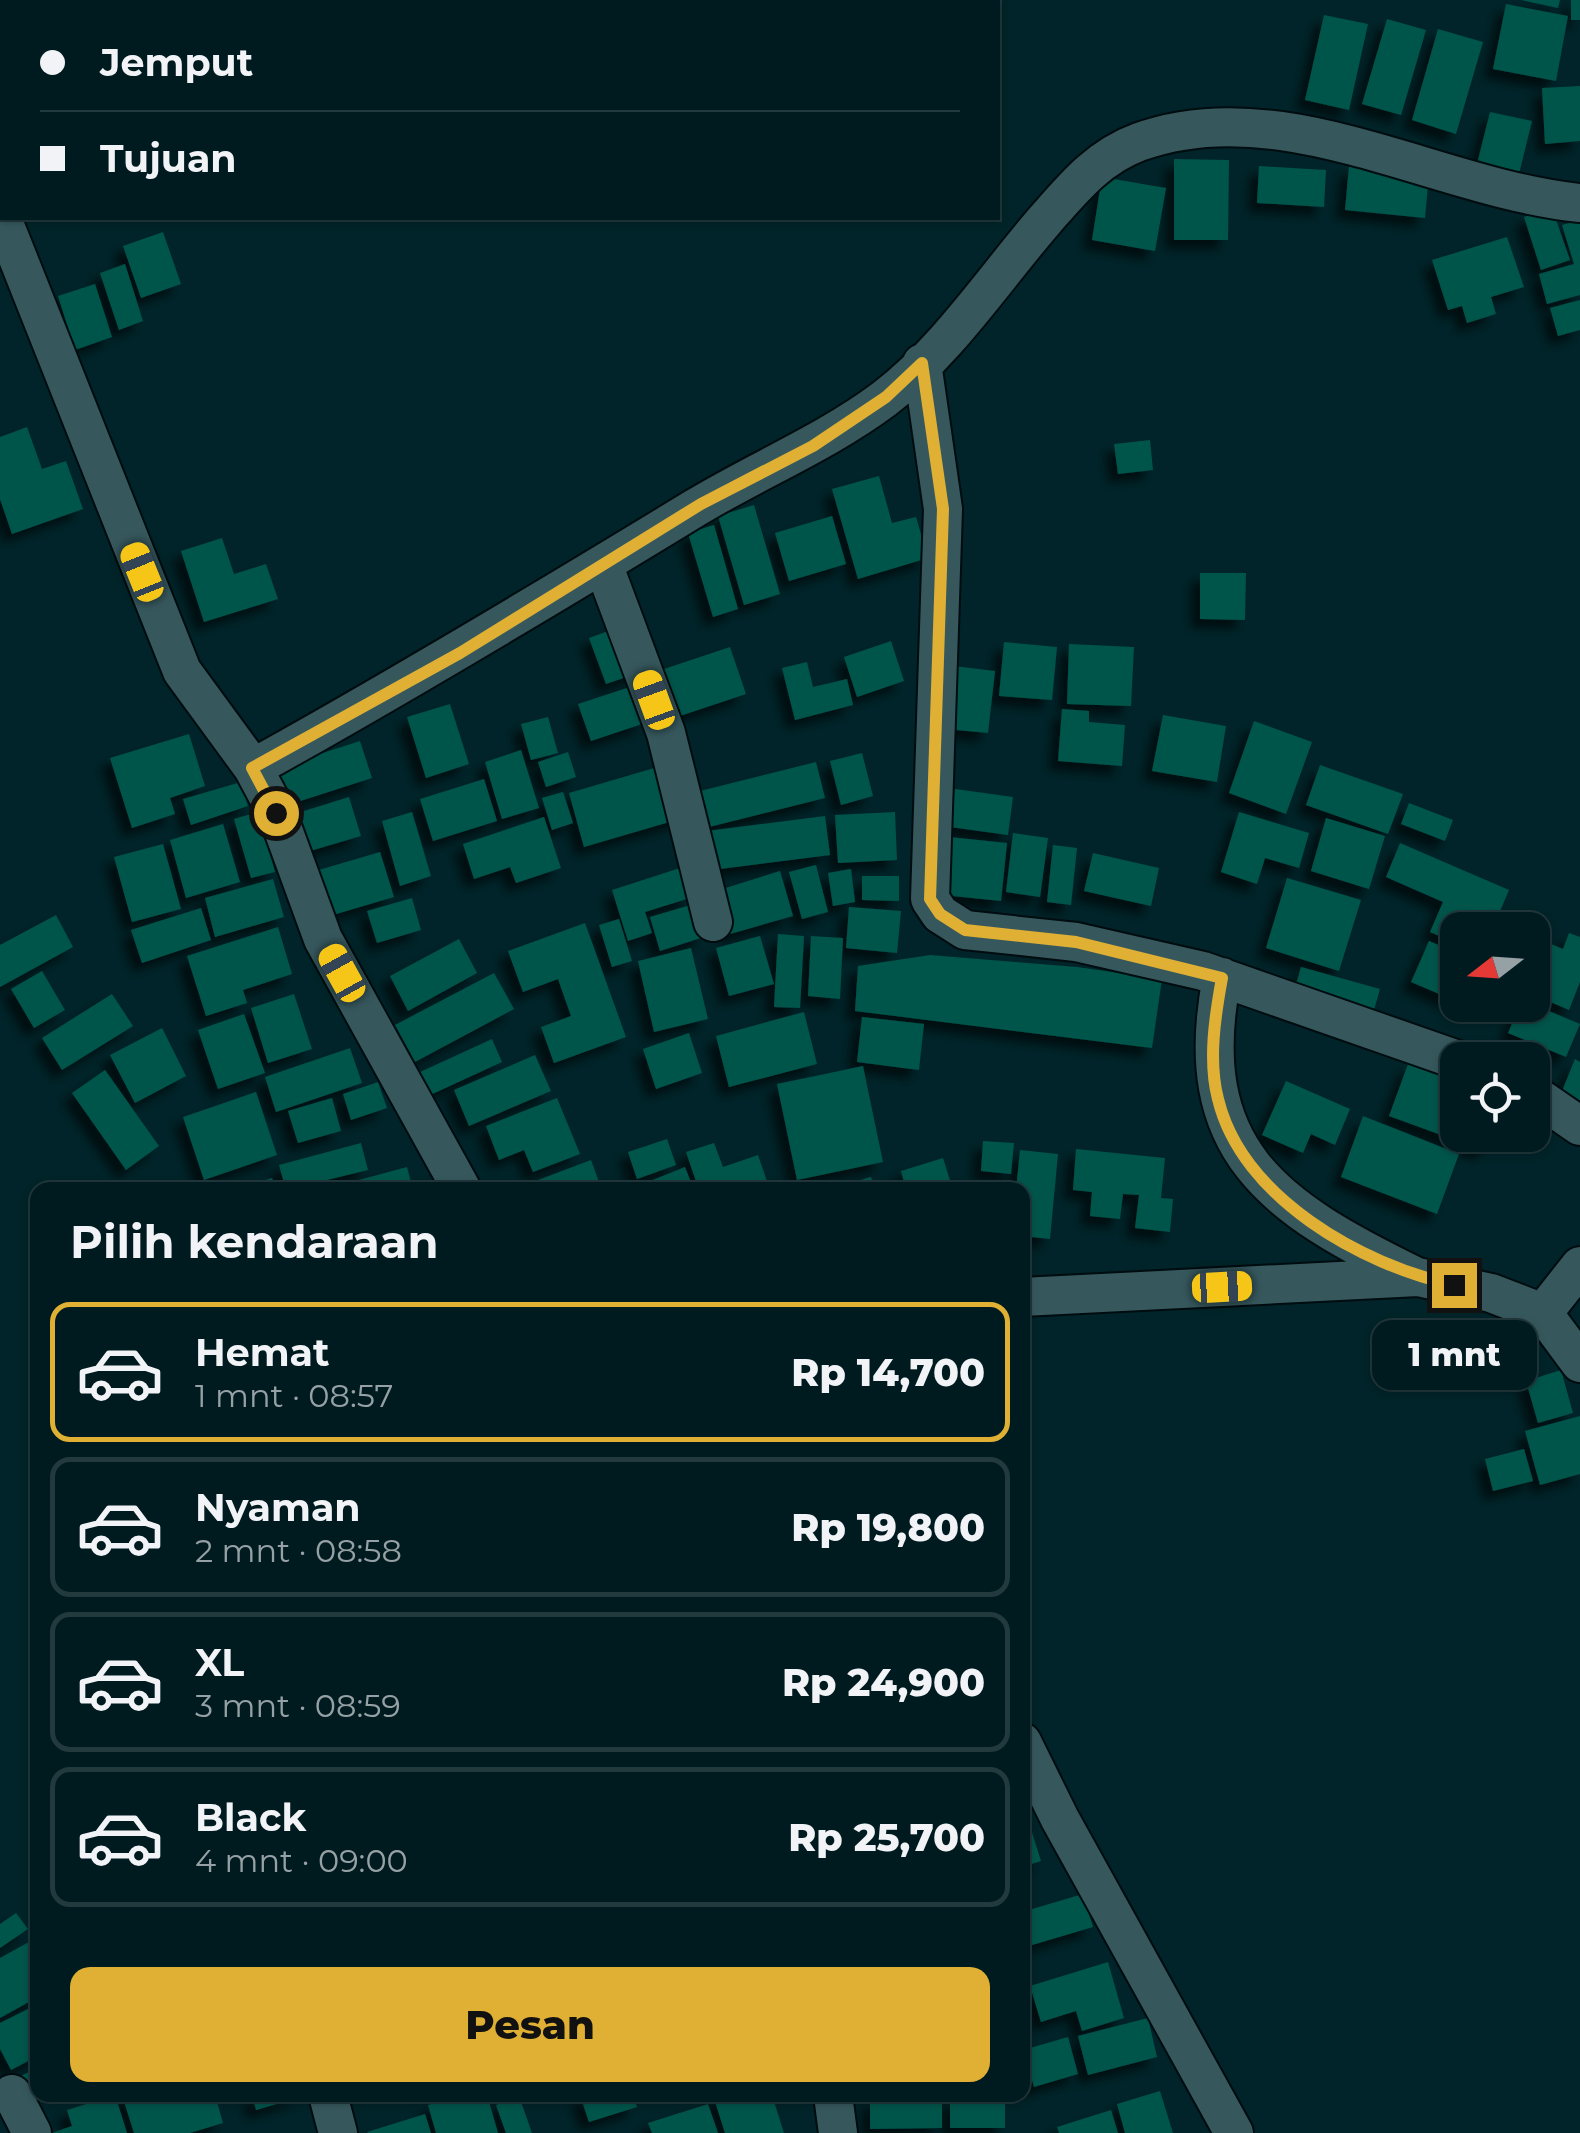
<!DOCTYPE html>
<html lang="id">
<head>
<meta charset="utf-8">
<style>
	:root { --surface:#001b1f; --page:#0e282c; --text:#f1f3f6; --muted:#95a1a4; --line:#22393d; --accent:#dfb034 }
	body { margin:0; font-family:Montserrat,sans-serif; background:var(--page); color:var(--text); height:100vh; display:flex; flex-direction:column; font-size:38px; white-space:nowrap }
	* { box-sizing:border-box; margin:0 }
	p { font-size:32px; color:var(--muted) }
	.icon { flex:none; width:55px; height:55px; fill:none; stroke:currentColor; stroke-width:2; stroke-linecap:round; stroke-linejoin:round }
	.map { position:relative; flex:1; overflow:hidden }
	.panel { position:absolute; left:30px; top:1182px; width:1000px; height:920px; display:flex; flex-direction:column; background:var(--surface); border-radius:20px; box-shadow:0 2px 8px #0004,0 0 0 2px var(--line) }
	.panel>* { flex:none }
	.banner { position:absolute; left:0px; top:0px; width:1000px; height:220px; box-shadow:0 2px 8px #0004,0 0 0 2px var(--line); display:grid; align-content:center; height:220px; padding:0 40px; background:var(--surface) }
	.needle { width:65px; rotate:253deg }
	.tools { position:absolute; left:1440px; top:912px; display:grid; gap:20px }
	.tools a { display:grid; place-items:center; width:110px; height:110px; border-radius:20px; background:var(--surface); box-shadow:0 2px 8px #0004,0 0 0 2px var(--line); font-size:50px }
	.end { position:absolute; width:45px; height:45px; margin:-22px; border:12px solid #dfb034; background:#111; box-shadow:0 0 0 5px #111 }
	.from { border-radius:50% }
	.bubble { position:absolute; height:70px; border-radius:20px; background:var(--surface); box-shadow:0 2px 8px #0004,0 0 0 2px var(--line); font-size:32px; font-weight:800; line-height:70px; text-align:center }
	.car { position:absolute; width:30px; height:60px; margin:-30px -15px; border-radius:12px; box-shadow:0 0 8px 2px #0007; background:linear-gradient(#f5c518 24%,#345 0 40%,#f5c518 0 76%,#345 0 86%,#f5c518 0) }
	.banner b { display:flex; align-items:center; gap:35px; height:95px; font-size:38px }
	.banner b+b { border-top:2px solid var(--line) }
	.banner i { width:25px; height:25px; background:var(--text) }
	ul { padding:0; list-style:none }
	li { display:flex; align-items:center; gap:30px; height:140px; margin:0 20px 15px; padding:0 20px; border:5px solid var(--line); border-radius:20px }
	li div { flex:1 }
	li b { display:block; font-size:38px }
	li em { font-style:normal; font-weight:800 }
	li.current { border-color:var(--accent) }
	li>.icon { width:90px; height:90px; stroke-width:1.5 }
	h2 { padding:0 40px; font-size:45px; line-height:120px }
	.button { display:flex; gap:20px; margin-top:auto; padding:20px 40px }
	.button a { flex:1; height:115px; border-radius:20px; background:var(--accent); color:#111; font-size:40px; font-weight:800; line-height:115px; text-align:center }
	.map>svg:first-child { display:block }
	.building { fill:#00544b; filter:url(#shadow) }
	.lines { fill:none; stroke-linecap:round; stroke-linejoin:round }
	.street-casing { stroke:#000c0f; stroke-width:42 }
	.street { stroke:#36585d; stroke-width:38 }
	.route { stroke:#dfb034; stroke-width:12 }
</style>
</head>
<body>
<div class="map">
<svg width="1580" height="2133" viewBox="0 0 1580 2133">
	<defs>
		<filter id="shadow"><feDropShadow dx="-9" dy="9" stdDeviation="5" flood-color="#0009"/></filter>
	</defs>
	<rect width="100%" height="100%" fill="#002429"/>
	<path class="building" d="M1521 0H1560L1558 8Z
		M1571 0H1580V20H1571Z
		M1506 4 1568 16 1556 81 1493 69Z
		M1324 15 1368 24 1349 110 1305 100Z
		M1387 19 1426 30 1401 115 1362 104Z
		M1438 29 1483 42 1456 134 1412 120Z
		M1580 86V141L1545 144 1542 88Z
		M1490 112 1532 121 1518 178 1476 168Z
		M1174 159 1229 160 1228 240H1174Z
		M1259 166 1326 170 1324 207 1257 203Z
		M1349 166 1429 174 1425 218 1345 210Z
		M1102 177 1166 188 1155 251 1092 240Z
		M1552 208 1570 260 1541 270 1524 217Z
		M1580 220V295L1547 304 1539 274 1574 264 1562 225Z
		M163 232 181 284 141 298 123 246Z
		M1507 237 1524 287 1491 297 1496 314 1467 323 1462 306 1448 310 1432 260Z
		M125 264 143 321 119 330 100 273Z
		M95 284 112 337 75 350 58 296Z
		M1580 300V330L1558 336 1550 308Z
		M27 427 42 469 66 461 83 509 12 534 0 499V437Z
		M1150 440 1153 470 1118 474 1114 444Z
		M879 476 892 523 916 517 928 558 858 579 832 489Z
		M754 505 780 594 744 605 718 516Z
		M832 516 846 564 789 581 775 533Z
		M714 525 738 609 713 617 688 533Z
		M222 538 234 574 266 564 278 599 204 622 181 551Z
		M1200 573H1246L1245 620 1200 619Z
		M622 626 638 673 606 684 589 638Z
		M891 641 904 681 857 697 844 657Z
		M1004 642 1057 647 1052 700 999 696Z
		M1069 644 1134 647 1131 706 1067 704Z
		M730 647 746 694 674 718 658 671Z
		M807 662 813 687 847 679 853 705 795 720 782 668Z
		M954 666 995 671 988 733 946 729Z
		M633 686 645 723 591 741 578 704Z
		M450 704 469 764 426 778 407 717Z
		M1062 709 1089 711V722L1125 725 1122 766 1058 761Z
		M1163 715 1226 726 1217 782 1152 771Z
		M548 717 558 753 531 760 521 724Z
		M1254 721 1312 742 1286 814 1229 793Z
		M189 734 205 786 170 798 175 814 132 828 110 758Z
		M360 741 372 778 288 805 276 768Z
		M521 750 539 808 502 819 485 762Z
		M568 752 576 777 546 787 538 762Z
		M862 753 873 796 841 805 830 761Z
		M816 762 825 798 697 830 688 794Z
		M668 764 683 818 584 847 569 793Z
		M1320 765 1403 794 1388 834 1306 805Z
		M484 779 497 821 433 841 420 799Z
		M241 782 248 806 191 825 183 799Z
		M955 789 1013 797 1008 835 950 827Z
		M563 792 573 823 552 830 542 798Z
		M349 797 361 836 300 854 288 816Z
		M1409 803 1453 820 1445 841 1401 824Z
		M258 812 275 872 251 878 234 819Z
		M412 812 431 876 400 886 382 821Z
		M895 812 897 860 838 863 835 815Z
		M1239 812 1309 833 1299 868 1265 858 1257 884 1221 872Z
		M825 816 830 855 712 870 707 831Z
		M544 817 561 868 516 883 510 867 474 879 463 844Z
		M1326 818 1385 836 1369 889 1311 871Z
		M223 824 240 882 186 898 170 840Z
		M1013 833 1048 838 1040 897 1006 892Z
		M939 836 1007 843 1001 901 933 894Z
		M1400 843 1509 890 1492 930H1458V944L1430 932 1443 902 1386 877Z
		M163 844 181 909 132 922 114 857Z
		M1053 845 1077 848 1071 905 1047 902Z
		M380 852 394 897 326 917 312 872Z
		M1093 853 1159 868 1151 906 1084 891Z
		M816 865 828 912 802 919 789 872Z
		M680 868 690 898 645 912 652 933 628 941 612 890Z
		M851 869 855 902 833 906 828 873Z
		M780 871 793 916 730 934 716 891Z
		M862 876H899V901L862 900Z
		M1287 878 1361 900 1339 971 1266 948Z
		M273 879 284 917 215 937 205 898Z
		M412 898 421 930 377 943 367 911Z
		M694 904 704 937 660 951 650 917Z
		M849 907 901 911 897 953 846 948Z
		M201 908 211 940 142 963 131 930Z
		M56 915 73 947 0 987V945Z
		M619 919 632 961 612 967 599 925Z
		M585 923 626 1037 554 1063 541 1027 571 1016 558 979 523 992 508 951Z
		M278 927 292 974 243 990 247 1003 206 1016 187 956Z
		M1569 933 1580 937V982L1569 1010 1532 994V936L1563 949Z
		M778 934 804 936 800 1008 774 1007Z
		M760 936 774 984 729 996 716 948Z
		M811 936 843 938 840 999 808 996Z
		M459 939 477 973 408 1011 390 976Z
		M1429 941 1458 953V1002L1411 982Z
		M691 948 708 1019 654 1032 638 961Z
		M930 955 1077 967 1162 979 1152 1048 855 1011 858 966Z
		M1301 967 1380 989 1370 1024 1291 1002Z
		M42 971 65 1010 34 1028 11 989Z
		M494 973 514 1009 415 1062 395 1025Z
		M112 994 133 1026 62 1070 42 1038Z
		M294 994 312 1049 268 1063 251 1008Z
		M1532 1004 1580 1024 1566 1057 1508 1033 1520 1005Z
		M804 1012 817 1064 729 1087 716 1036Z
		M244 1014 265 1073 218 1089 198 1030Z
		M862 1017 924 1024 919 1070 857 1062Z
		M162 1028 186 1076 135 1103 110 1055Z
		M689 1033 702 1073 656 1089 643 1049Z
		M492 1039 502 1062 428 1096 418 1073Z
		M350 1048 362 1083 276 1112 265 1077Z
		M535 1055 551 1091 469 1126 454 1090Z
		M1575 1059 1580 1062V1116L1556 1106Z
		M1408 1064 1458 1083V1135H1490L1485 1151 1389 1116Z
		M863 1066 883 1162 797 1180 777 1084Z
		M105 1070 159 1146 126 1170 72 1093Z
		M1286 1081 1350 1109 1335 1145 1311 1134 1303 1153 1262 1135Z
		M378 1082 387 1108 351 1120 343 1094Z
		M256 1092 277 1155 204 1180 183 1117Z
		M332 1098 341 1131 298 1143 288 1111Z
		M557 1098 580 1154 533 1172 524 1150 499 1160 486 1126Z
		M1363 1116 1459 1154 1437 1214 1341 1177Z
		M667 1139 676 1165 637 1179 628 1152Z
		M983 1141 1014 1143 1011 1174 981 1171Z
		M361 1143 368 1170 286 1190 279 1165Z
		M714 1143 723 1167 758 1155 770 1190H699L686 1152Z
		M1076 1149 1165 1158 1161 1198 1173 1199 1170 1232 1135 1228 1139 1195 1123 1194 1120 1219 1090 1216 1092 1192 1073 1190Z
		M1020 1150 1058 1154 1050 1239 1022 1236V1190H1016Z
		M943 1158 953 1190H906L901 1171Z
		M591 1160 602 1190H512Z
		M407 1167 413 1190H346L344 1184Z
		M685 1167 694 1190H628Z
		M871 1177 875 1190H830L829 1189Z
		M272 1178 276 1190H237V1189Z
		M1561 1370 1573 1413 1538 1423 1526 1381Z
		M1580 1416V1474L1540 1485 1525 1431Z
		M1524 1449 1533 1481 1493 1491 1485 1459Z
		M1029 1823 1041 1861 1022 1867V1825Z
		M1083 1894 1093 1927 1022 1948V1912Z
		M16 1913 28 1929 0 1948V1924Z
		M36 1938 38 1997 0 2018V1958Z
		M1108 1962 1124 2018 1082 2031 1076 2011 1041 2022 1030 1986Z
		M38 2004V2056L11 2070 0 2049V2023Z
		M1148 2018 1157 2057 1088 2075 1078 2036Z
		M1068 2037 1078 2074 1034 2087 1023 2050Z
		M38 2068V2091L22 2098 14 2079Z
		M1160 2091 1173 2133H1125L1117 2104Z
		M115 2095 127 2133H52L72 2126 67 2110Z
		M122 2095H215L223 2123 190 2133H134Z
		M252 2095H304V2096L256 2110Z
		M463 2095H487L498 2133H436L428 2105Z
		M580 2095H633L637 2107 589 2122Z
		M713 2095H772L784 2133H725Z
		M897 2095H942V2128L870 2129V2100L897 2099Z
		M519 2096 532 2133H506L496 2105Z
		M950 2099H1005V2128H950Z
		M708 2104 718 2133H652L648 2123Z
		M1111 2110 1118 2133H1059L1057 2127Z
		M425 2114 431 2133H368L367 2132Z"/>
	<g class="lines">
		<g class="street-casing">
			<path id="street" d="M0 213 182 671 253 768 277 813 323 939 462 1190
				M922 363 943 509 930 899 940 914 965 930 1076 942 1203 971 1458 1060
				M603 564 666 733 713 922
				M253 768C403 685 549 597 695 508 758 470 825 443 884 399 946 352 994 279 1045 220 1073 188 1098 157 1139 142 1282 90 1438 189 1580 203
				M1222 977C1188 1151 1274 1207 1415 1276
				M1532 1093 1580 1126
				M1022 1297 1418 1277 1491 1293 1543 1313 1580 1363
				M1543 1313 1580 1266
				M1022 1742 1060 1819 1234 2133
				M12 2094 32 2133
				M328 2095 338 2133
				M833 2095 838 2133"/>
		</g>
		<use href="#street" class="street"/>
	</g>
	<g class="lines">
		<path class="route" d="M276 813 252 768 460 653 701 504 813 446 886 397 922 363 943 509 930 899 940 914 965 930 1076 942 1222 978C1215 1016 1208 1061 1218 1099 1242 1198 1362 1265 1454 1285"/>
	</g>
</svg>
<div class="tools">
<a><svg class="needle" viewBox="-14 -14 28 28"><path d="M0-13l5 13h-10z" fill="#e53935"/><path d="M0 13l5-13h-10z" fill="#95a1a4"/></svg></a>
<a><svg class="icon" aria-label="locate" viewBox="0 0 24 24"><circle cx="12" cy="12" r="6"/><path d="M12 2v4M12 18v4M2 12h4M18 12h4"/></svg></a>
</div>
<i class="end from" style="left:276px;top:813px"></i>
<i class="end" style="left:1454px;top:1285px"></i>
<div class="bubble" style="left:1372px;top:1320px;width:165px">1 mnt</div>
<i class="car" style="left:142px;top:572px;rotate:338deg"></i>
<i class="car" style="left:654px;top:700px;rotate:340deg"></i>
<i class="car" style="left:342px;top:973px;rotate:331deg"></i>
<i class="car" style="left:1222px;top:1287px;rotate:87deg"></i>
<div class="banner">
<b><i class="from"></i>Jemput</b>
<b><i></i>Tujuan</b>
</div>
<section class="panel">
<h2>Pilih kendaraan</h2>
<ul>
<li class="current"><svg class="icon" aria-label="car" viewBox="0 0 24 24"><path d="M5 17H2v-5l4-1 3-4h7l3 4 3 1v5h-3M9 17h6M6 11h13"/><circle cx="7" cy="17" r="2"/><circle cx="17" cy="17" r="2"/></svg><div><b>Hemat</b><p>1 mnt · 08:57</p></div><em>Rp 14,700</em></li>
<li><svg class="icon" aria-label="car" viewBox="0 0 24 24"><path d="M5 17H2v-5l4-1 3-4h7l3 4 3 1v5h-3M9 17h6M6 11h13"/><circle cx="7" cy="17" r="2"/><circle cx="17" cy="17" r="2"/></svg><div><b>Nyaman</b><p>2 mnt · 08:58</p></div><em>Rp 19,800</em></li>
<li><svg class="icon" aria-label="car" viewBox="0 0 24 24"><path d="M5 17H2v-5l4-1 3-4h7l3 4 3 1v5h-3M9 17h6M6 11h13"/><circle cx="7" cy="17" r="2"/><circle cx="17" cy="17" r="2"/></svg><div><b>XL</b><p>3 mnt · 08:59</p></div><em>Rp 24,900</em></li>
<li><svg class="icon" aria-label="car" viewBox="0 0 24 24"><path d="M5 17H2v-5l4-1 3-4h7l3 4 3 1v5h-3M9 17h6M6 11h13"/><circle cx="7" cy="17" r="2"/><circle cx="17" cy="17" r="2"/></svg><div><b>Black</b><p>4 mnt · 09:00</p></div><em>Rp 25,700</em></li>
</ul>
<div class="button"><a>Pesan</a></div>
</section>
</div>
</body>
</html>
